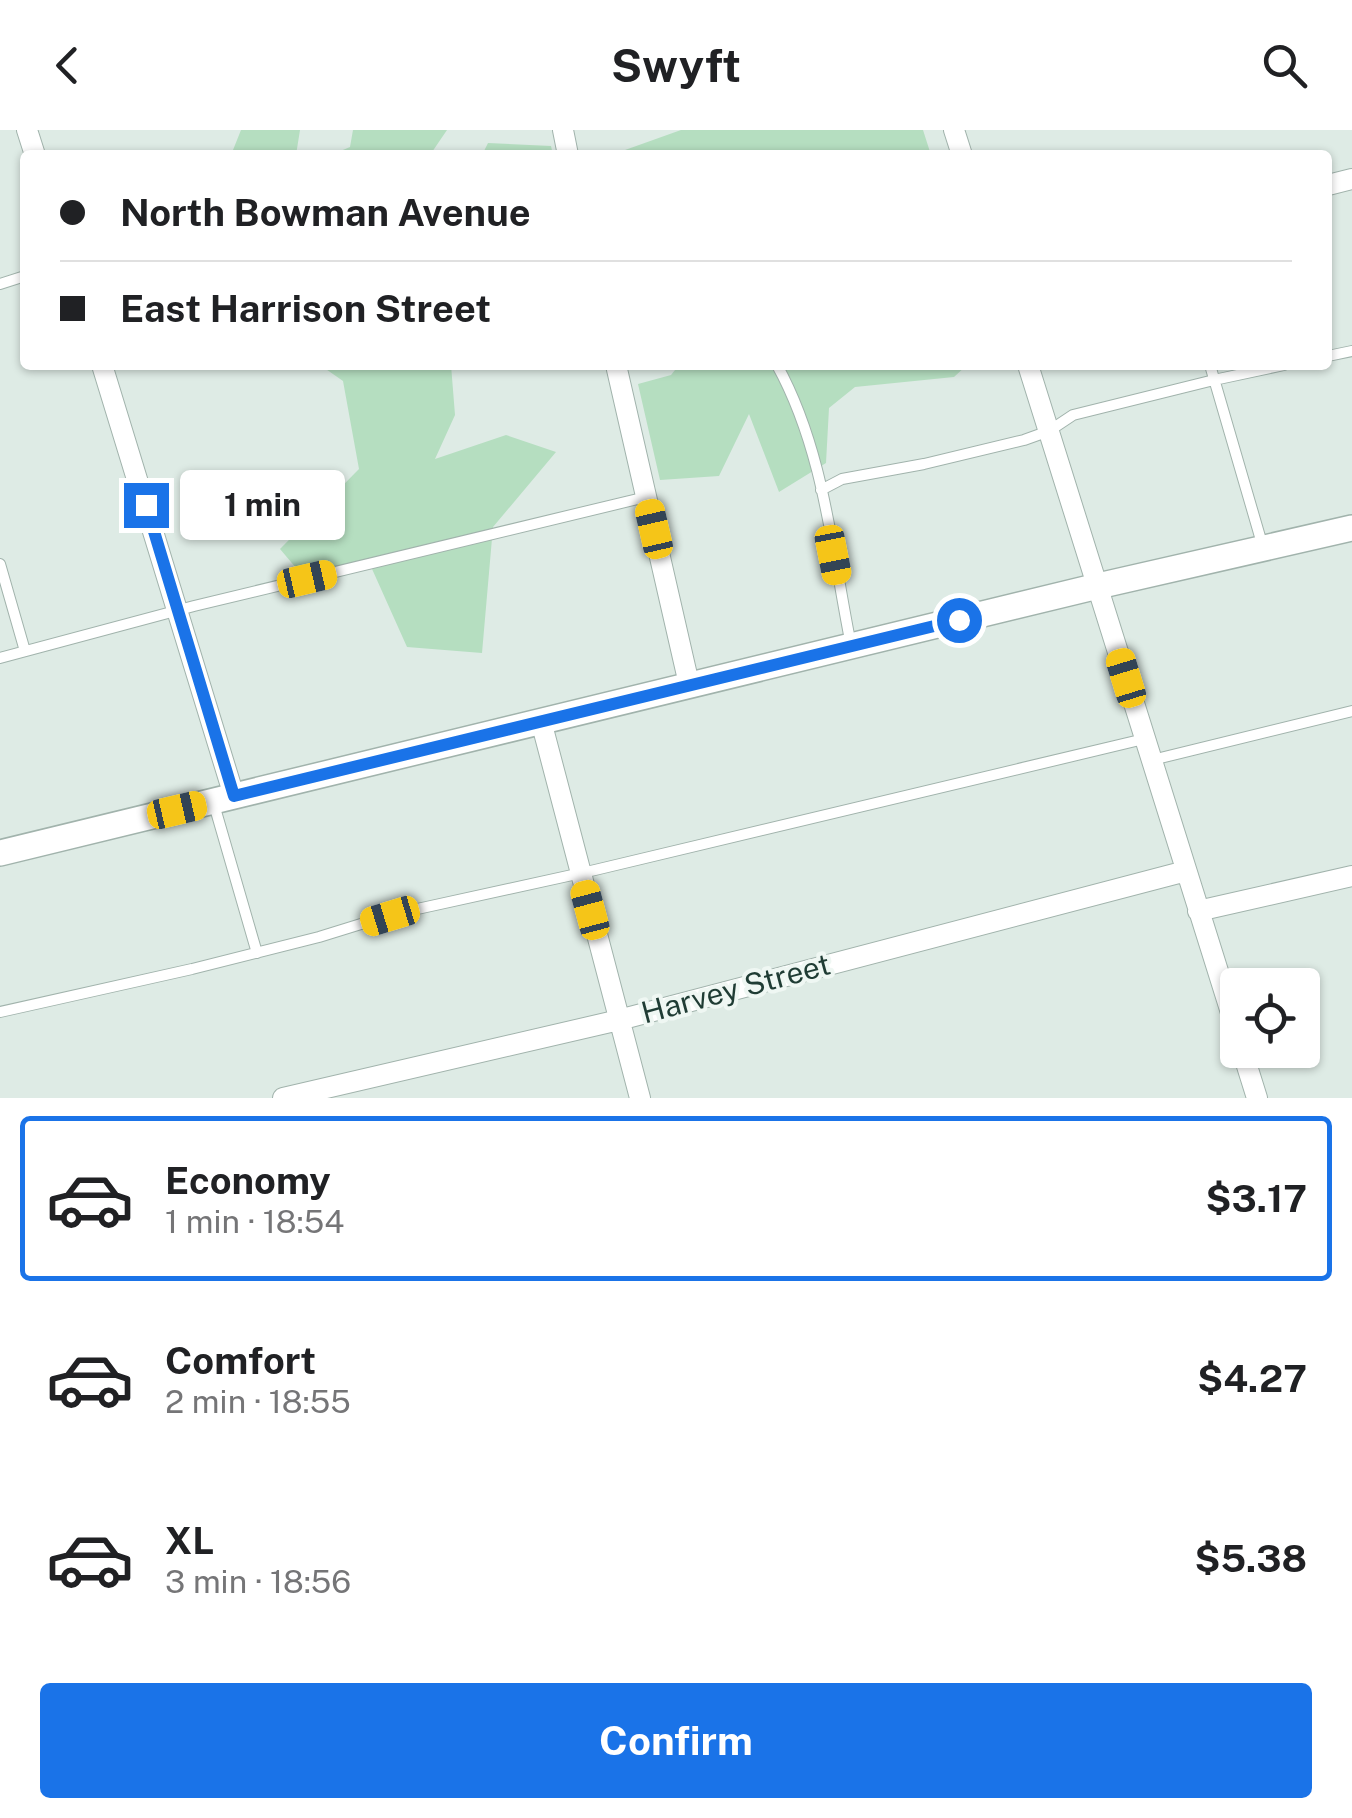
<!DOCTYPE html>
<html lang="en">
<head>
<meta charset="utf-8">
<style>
	:root { --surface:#fff; --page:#f2f2f2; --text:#202124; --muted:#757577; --line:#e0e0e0; --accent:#1a73e8 }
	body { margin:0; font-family:"Public Sans",sans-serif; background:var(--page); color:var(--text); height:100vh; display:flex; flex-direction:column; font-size:38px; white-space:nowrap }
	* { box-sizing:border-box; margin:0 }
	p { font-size:32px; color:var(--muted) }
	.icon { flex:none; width:55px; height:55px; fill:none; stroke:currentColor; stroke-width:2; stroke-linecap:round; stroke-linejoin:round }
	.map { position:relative; height:968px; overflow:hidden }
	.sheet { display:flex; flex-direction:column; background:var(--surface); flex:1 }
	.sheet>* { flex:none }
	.guide { position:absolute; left:20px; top:20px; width:1312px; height:220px; border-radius:10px; box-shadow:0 2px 8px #0004; display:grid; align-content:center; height:220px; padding:0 40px; background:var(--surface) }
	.fabs { position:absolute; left:1220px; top:838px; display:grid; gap:20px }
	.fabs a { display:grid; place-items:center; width:100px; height:100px; border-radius:10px; background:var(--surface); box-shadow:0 2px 8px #0004; font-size:50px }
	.end { position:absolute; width:45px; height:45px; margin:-22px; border:12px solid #1a73e8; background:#fff; box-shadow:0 0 0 5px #fff }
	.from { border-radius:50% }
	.bubble { position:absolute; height:70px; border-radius:10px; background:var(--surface); box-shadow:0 2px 8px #0004; font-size:32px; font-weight:700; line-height:70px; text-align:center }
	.car { position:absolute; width:30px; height:60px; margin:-30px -15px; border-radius:12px; box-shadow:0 0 8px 2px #0007; background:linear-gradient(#f5c518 24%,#345 0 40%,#f5c518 0 76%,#345 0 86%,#f5c518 0) }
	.guide b { display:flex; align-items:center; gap:35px; height:95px; font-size:38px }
	.guide b+b { border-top:2px solid var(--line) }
	.guide i { width:25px; height:25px; background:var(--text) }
	ul { padding:18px 0 0; list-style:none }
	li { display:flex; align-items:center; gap:30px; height:165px; margin:0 20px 15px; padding:0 20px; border:5px solid transparent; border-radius:10px }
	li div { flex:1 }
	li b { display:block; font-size:38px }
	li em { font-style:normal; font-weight:700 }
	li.active { border-color:var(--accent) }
	li>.icon { width:90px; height:90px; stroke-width:1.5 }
	.primary-button { display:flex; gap:20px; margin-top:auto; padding:20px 40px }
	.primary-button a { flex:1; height:115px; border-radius:10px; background:var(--accent); color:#fff; font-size:40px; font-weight:700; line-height:115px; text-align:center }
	header { display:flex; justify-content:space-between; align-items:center; height:130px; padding:0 40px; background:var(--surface); font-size:45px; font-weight:700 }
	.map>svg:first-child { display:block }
	.green { fill:#b5dec0 }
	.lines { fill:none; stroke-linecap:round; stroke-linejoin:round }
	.service-casing { stroke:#a1b3ac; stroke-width:12 }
	.minor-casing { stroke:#a1b3ac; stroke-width:22 }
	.tertiary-casing { stroke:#a1b3ac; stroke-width:28 }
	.service { stroke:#fff; stroke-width:10 }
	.minor { stroke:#fff; stroke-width:20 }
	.tertiary { stroke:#fff; stroke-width:25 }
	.route { stroke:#1a73e8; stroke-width:12 }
	.labels { text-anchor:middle; stroke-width:8; stroke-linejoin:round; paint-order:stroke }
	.street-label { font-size:30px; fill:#1f3c34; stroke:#eff7f3 }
</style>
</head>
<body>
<header><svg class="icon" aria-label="back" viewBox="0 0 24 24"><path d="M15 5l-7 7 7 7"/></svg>Swyft<svg class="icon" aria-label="search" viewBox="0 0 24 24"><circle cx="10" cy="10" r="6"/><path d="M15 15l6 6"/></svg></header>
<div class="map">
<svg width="1352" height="968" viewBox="0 0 1352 968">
	<rect width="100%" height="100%" fill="#deebe5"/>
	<path class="green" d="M241 0H300L296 25H231Z
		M353 0H447L430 25H331L350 17Z
		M681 0H923L931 25H611Z
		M488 13 551 16 553 25H482Z
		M320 235H451L455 285 435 329 506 305 556 322 493 397 482 523 407 517 368 430 302 445 280 419 359 339 343 251Z
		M679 235H967L954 247 855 257 829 278 826 333 779 362 749 284 719 346 660 350 638 254 671 245Z"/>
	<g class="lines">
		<g class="service-casing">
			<path id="service" d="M0 154 25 146
				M1328 226 1352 221
				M777 235C824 320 832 421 851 515
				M1210 235 1263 417
				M821 360 842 349 924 334 1024 310 1049 301 1073 285 1214 250 1284 235
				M0 434 25 521
				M0 528 194 476 646 367
				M1152 630 1352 581
				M213 671 257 823
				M0 882 192 839 319 807 390 785 595 740 1144 609"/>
		</g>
		<g class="minor-casing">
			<path id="minor" d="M27 0 35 25
				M563 0 568 25
				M954 0 962 25
				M1328 55 1352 49
				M102 235 234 666
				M616 235 689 554
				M1028 235 1238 905
				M541 591 640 968
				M1198 781 1352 746
				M1242 920 1257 968
				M283 968 619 890 1186 741"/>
		</g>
		<g class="tertiary-casing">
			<path id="tertiary" d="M0 723 1098 456 1352 398"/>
		</g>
		<use href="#service" class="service"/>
		<use href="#minor" class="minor"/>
		<use href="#tertiary" class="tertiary"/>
	</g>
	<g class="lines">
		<path class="route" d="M146 375 234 666 959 490"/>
	</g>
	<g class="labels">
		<g class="street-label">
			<text transform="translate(736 859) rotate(-15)" y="10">Harvey Street</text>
		</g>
	</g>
</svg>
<div class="fabs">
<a><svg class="icon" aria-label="locate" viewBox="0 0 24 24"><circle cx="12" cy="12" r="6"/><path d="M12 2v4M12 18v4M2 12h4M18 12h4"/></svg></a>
</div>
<i class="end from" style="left:959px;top:490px"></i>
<i class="end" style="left:146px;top:375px"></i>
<div class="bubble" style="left:180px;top:340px;width:165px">1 min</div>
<i class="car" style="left:654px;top:399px;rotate:347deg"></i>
<i class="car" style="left:833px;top:425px;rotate:169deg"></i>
<i class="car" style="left:307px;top:449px;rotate:77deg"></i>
<i class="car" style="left:1126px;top:548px;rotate:343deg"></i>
<i class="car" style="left:177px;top:680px;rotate:77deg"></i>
<i class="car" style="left:590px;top:780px;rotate:345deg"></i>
<i class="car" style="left:390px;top:786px;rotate:253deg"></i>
<div class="guide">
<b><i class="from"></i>North Bowman Avenue</b>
<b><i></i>East Harrison Street</b>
</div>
</div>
<section class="sheet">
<ul>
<li class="active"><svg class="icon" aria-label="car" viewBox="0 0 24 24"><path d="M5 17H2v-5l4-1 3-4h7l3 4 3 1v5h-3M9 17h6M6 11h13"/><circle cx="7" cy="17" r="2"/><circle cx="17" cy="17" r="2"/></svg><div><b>Economy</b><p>1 min · 18:54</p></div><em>$3.17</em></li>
<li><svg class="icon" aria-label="car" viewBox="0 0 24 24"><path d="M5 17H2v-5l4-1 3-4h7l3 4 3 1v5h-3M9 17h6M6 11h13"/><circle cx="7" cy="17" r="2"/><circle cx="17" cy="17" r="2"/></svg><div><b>Comfort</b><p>2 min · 18:55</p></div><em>$4.27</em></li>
<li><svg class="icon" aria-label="car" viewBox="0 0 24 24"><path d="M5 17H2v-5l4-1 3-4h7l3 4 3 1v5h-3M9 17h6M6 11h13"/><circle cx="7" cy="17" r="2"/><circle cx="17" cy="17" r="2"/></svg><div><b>XL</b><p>3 min · 18:56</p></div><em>$5.38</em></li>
</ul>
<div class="primary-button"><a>Confirm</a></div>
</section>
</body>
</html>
